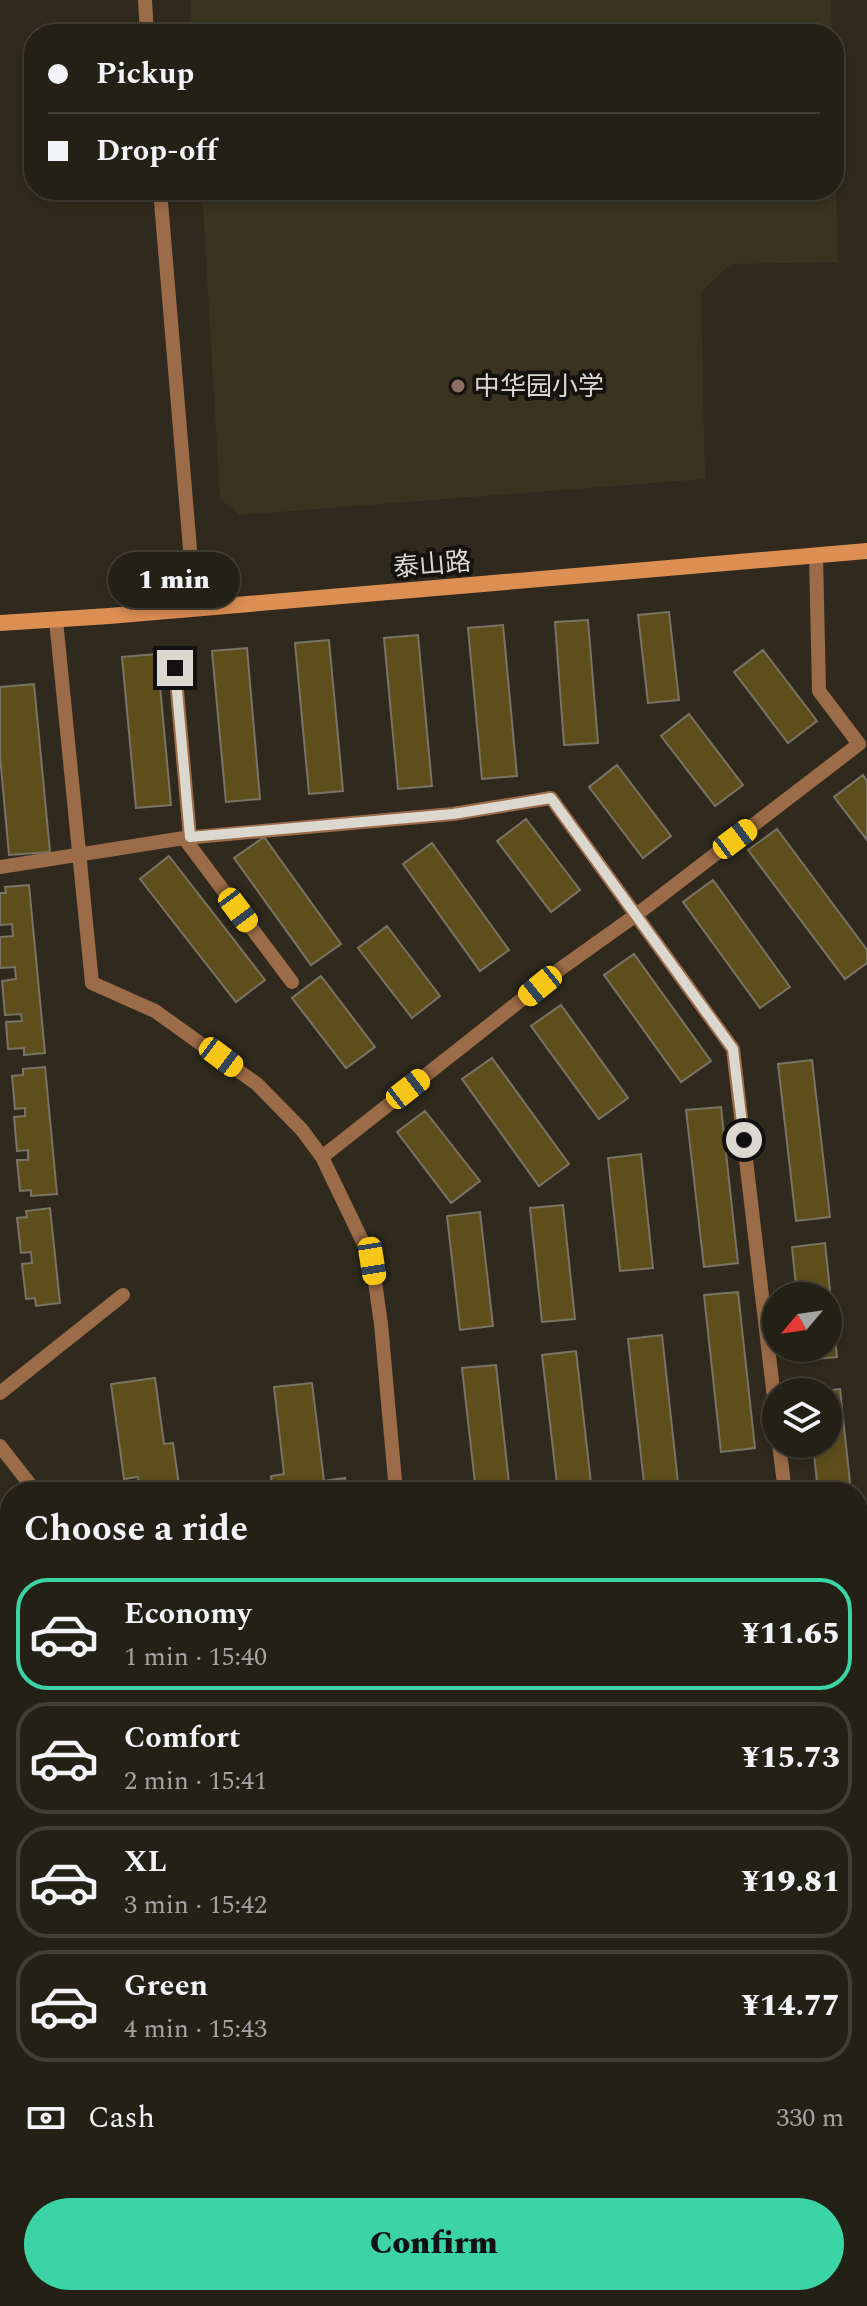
<!DOCTYPE html>
<html lang="en">
<head>
<meta charset="utf-8">
<style>
	:root { --surface:#232016; --page:#2b281f; --text:#f1f3f6; --muted:#a3a3a1; --line:#403e35; --accent:#3cd4a4 }
	body { margin:0; font-family:Spectral,"Noto Sans SC",serif; background:var(--page); color:var(--text); height:100vh; display:flex; flex-direction:column; font-size:30px; white-space:nowrap }
	* { box-sizing:border-box; margin:0 }
	p { font-size:26px; color:var(--muted) }
	.icon { flex:none; width:44px; height:44px; fill:none; stroke:currentColor; stroke-width:2; stroke-linecap:round; stroke-linejoin:round }
	.map { position:relative; flex:1; overflow:hidden }
	.drawer { position:absolute; left:0px; top:1482px; width:868px; height:824px; display:flex; flex-direction:column; background:var(--surface); border-radius:32px 32px 0 0; box-shadow:0 4px 12px #0003,0 0 0 2px var(--line) }
	.drawer>* { flex:none }
	.hud { position:absolute; left:24px; top:24px; width:820px; height:176px; border-radius:32px; box-shadow:0 4px 12px #0003,0 0 0 2px var(--line); display:grid; align-content:center; height:176px; padding:0 24px; background:var(--surface) }
	.needle { width:52px; rotate:241deg }
	.fabs { position:absolute; left:762px; top:1282px; display:grid; gap:16px }
	.fabs a { display:grid; place-items:center; width:80px; height:80px; border-radius:50%; background:var(--surface); box-shadow:0 4px 12px #0003,0 0 0 2px var(--line); font-size:40px }
	.end { position:absolute; width:36px; height:36px; margin:-18px; border:10px solid #dad8cf; background:#111; box-shadow:0 0 0 4px #111 }
	.from { border-radius:50% }
	.bubble { position:absolute; height:56px; border-radius:28px; background:var(--surface); box-shadow:0 4px 12px #0003,0 0 0 2px var(--line); font-size:26px; font-weight:800; line-height:56px; text-align:center }
	.car { position:absolute; width:24px; height:48px; margin:-24px -12px; border-radius:10px; box-shadow:0 0 6px 2px #0007; background:linear-gradient(#f5c518 24%,#345 0 40%,#f5c518 0 76%,#345 0 86%,#f5c518 0) }
	.hud b { display:flex; align-items:center; gap:28px; height:76px; font-size:30px }
	.hud b+b { border-top:2px solid var(--line) }
	.hud i { width:20px; height:20px; background:var(--text) }
	ul { padding:0; list-style:none }
	li { display:flex; align-items:center; gap:24px; height:112px; margin:0 16px 12px; padding:0 8px; border:4px solid var(--line); border-radius:32px }
	li div { flex:1 }
	li b { display:block; font-size:30px }
	li em { font-style:normal; font-weight:800 }
	li.selected { border-color:var(--accent) }
	li>.icon { width:72px; height:72px; stroke-width:1.5 }
	h2 { padding:0 24px; font-size:36px; line-height:96px }
	.pay { display:flex; align-items:center; gap:20px; height:88px; padding:0 24px; font-size:30px }
	.pay p { margin-inline-start:auto }
	.button { display:flex; gap:16px; margin-top:auto; padding:16px 24px }
	.button a { flex:1; height:92px; border-radius:48px; background:var(--accent); color:#111; font-size:32px; font-weight:800; line-height:92px; text-align:center }
	.map>svg:first-child { display:block }
	.built { fill:#39331f }
	.lines { fill:none; stroke-linecap:round; stroke-linejoin:round }
	.canal { stroke:#0f5968; stroke-width:20 }
	.building { fill:#5d4e1b; stroke:#797465; stroke-width:2 }
	.street { stroke:#9c6b48; stroke-width:14 }
	.secondary { stroke:#dd8e53; stroke-width:16 }
	.route { stroke:#dad8cf; stroke-width:10 }
	.education-dot { fill:#8d6e63; stroke:#15130d; stroke-width:3 }
	.labels { text-anchor:middle; stroke-width:8; stroke-linejoin:round; paint-order:stroke }
	.poi-label { font-size:26px; fill:#dad8cf; stroke:#15130d; text-anchor:start }
	.street-label { font-size:26px; fill:#dad8cf; stroke:#15130d }
</style>
</head>
<body>
<div class="map">
<svg width="867" height="2306" viewBox="0 0 867 2306">
	<rect width="100%" height="100%" fill="#2f2a1d"/>
	<path class="built" d="M190 0H831L832 34H192Z
		M834 114 838 262 731 264 701 292 705 479 240 515 220 499 202 190H834Z"/>
	<g class="lines">
		<path class="canal" d="M858 1991 867 1984
			M0 2053 10 2052"/>
	</g>
	<path class="building" d="M669 612 679 700 648 703 638 615Z
		M588 620 598 743 564 745 555 622Z
		M503 625 517 776 482 779 468 628Z
		M418 635 432 786 398 789 384 638Z
		M329 640 343 791 309 794 295 643Z
		M247 648 260 799 226 802 212 651Z
		M763 650 817 721 788 743 734 672Z
		M157 654 171 805 136 808 122 657Z
		M34 684 50 852 9 855 0 756V687Z
		M689 714 743 785 715 806 661 736Z
		M617 765 671 836 643 858 589 787Z
		M863 775 867 781V840L834 797Z
		M526 819 580 890 551 912 497 841Z
		M777 829 867 950V963L845 979 748 850Z
		M264 837 341 944 311 965 234 858Z
		M432 843 509 950 480 971 403 864Z
		M169 856 265 980 236 1002 140 879Z
		M713 880 790 987 760 1008 683 902Z
		M29 885 45 1053 24 1055V1048L8 1049 6 1022 22 1021 21 1014 5 1015 2 981 16 979 15 967 0 968V937L13 936 12 924 0 925V893H6L5 887Z
		M387 926 440 996 412 1018 358 948Z
		M634 954 711 1061 681 1082 604 975Z
		M321 976 375 1047 346 1068 292 998Z
		M561 1005 628 1098 599 1119 531 1026Z
		M492 1058 569 1164 539 1186 462 1079Z
		M812 1060 830 1217 796 1221 778 1064Z
		M45 1067 57 1194 31 1196V1190L20 1191 17 1160H28V1150L17 1151 14 1117 25 1116V1108L15 1109 12 1076 23 1075V1069Z
		M721 1107 738 1263 704 1267 686 1110Z
		M425 1111 480 1181 451 1203 397 1132Z
		M641 1154 653 1268 620 1271 608 1158Z
		M563 1205 575 1319 542 1322 530 1208Z
		M50 1208 60 1303 36 1306 35 1298 26 1299 22 1264 32 1263 31 1252 21 1253 17 1218 27 1217 26 1211Z
		M480 1212 493 1326 460 1330 447 1216Z
		M825 1243 837 1357 804 1360 803 1348H828V1296H797L792 1247Z
		M738 1292 755 1448 721 1452 704 1295Z
		M662 1335 679 1492H645L628 1339Z
		M576 1351 592 1492H558L542 1355Z
		M496 1365 510 1492H476L462 1368Z
		M155 1378 164 1444 173 1443 180 1492H140L138 1477 124 1479 111 1384Z
		M312 1383 324 1481 345 1478 347 1492H273L271 1476 284 1474 274 1387Z
		M840 1389 851 1492H818L813 1444H828V1392H809Z
		M867 1557V1593H866L862 1558Z
		M858 1831H867V1872L858 1873Z
		M10 1890V1935L0 1936V1891Z
		M867 2082V2192H858V2083Z
		M862 2220H867V2306H864Z
		M37 2296H79L80 2306H37Z
		M135 2296H178V2306H136Z
		M229 2296H267V2306H229Z
		M316 2296H358L359 2306H316Z
		M505 2296H544V2306H506Z
		M590 2296H633V2306H590Z
		M693 2296H735L736 2306H693Z
		M779 2296H817V2306H779Z"/>
	<g class="lines">
		<path class="street" d="M145 0 147 34
			M160 190 195 609
			M56 620 92 983 155 1011 257 1084 302 1130 322 1157 372 1261 381 1324 396 1492
			M175 668 190 837
			M184 838 292 982
			M0 867 184 838 453 814 551 798 733 1049 776 1415
			M322 1157 563 967 636 915 859 744 819 691 816 555
			M0 1393 123 1295
			M779 1444 785 1492
			M0 1446 36 1492
			M858 1538 867 1537
			M444 2296V2306"/>
		<path class="secondary" d="M0 623 109 616 867 551
			M858 1748 867 1747
			M0 1835 10 1834"/>
	</g>
	<g class="lines">
		<path class="route" d="M175 668 190 837 453 814 551 798 733 1049 744 1140"/>
	</g>
	<circle class="education-dot" cx="458" cy="386" r="8"/>
	<g class="labels">
		<g class="poi-label">
			<text x="474" y="395">中华园小学</text>
		</g>
		<g class="street-label">
			<text transform="translate(432 564) rotate(-5)" y="9">泰山路</text>
		</g>
	</g>
</svg>
<div class="fabs">
<a><svg class="needle" viewBox="-14 -14 28 28"><path d="M0-13l5 13h-10z" fill="#e53935"/><path d="M0 13l5-13h-10z" fill="#a3a3a1"/></svg></a>
<a><svg class="icon" aria-label="layers" viewBox="0 0 24 24"><path d="M12 4l9 5-9 5-9-5zM3 14l9 5 9-5"/></svg></a>
</div>
<i class="end from" style="left:744px;top:1140px"></i>
<i class="end" style="left:175px;top:668px"></i>
<div class="bubble" style="left:108px;top:552px;width:132px">1 min</div>
<i class="car" style="left:735px;top:839px;rotate:53deg"></i>
<i class="car" style="left:238px;top:910px;rotate:143deg"></i>
<i class="car" style="left:540px;top:986px;rotate:231deg"></i>
<i class="car" style="left:221px;top:1057px;rotate:127deg"></i>
<i class="car" style="left:408px;top:1089px;rotate:52deg"></i>
<i class="car" style="left:372px;top:1261px;rotate:171deg"></i>
<div class="hud">
<b><i class="from"></i>Pickup</b>
<b><i></i>Drop-off</b>
</div>
<section class="drawer">
<h2>Choose a ride</h2>
<ul>
<li class="selected"><svg class="icon" aria-label="car" viewBox="0 0 24 24"><path d="M5 17H2v-5l4-1 3-4h7l3 4 3 1v5h-3M9 17h6M6 11h13"/><circle cx="7" cy="17" r="2"/><circle cx="17" cy="17" r="2"/></svg><div><b>Economy</b><p>1 min · 15:40</p></div><em>¥11.65</em></li>
<li><svg class="icon" aria-label="car" viewBox="0 0 24 24"><path d="M5 17H2v-5l4-1 3-4h7l3 4 3 1v5h-3M9 17h6M6 11h13"/><circle cx="7" cy="17" r="2"/><circle cx="17" cy="17" r="2"/></svg><div><b>Comfort</b><p>2 min · 15:41</p></div><em>¥15.73</em></li>
<li><svg class="icon" aria-label="car" viewBox="0 0 24 24"><path d="M5 17H2v-5l4-1 3-4h7l3 4 3 1v5h-3M9 17h6M6 11h13"/><circle cx="7" cy="17" r="2"/><circle cx="17" cy="17" r="2"/></svg><div><b>XL</b><p>3 min · 15:42</p></div><em>¥19.81</em></li>
<li><svg class="icon" aria-label="car" viewBox="0 0 24 24"><path d="M5 17H2v-5l4-1 3-4h7l3 4 3 1v5h-3M9 17h6M6 11h13"/><circle cx="7" cy="17" r="2"/><circle cx="17" cy="17" r="2"/></svg><div><b>Green</b><p>4 min · 15:43</p></div><em>¥14.77</em></li>
</ul>
<div class="pay"><svg class="icon" aria-label="cash" viewBox="0 0 24 24"><path d="M3 7h18v10H3z"/><circle cx="12" cy="12" r="2"/></svg>Cash<p>330 m</p></div>
<div class="button"><a>Confirm</a></div>
</section>
</div>
</body>
</html>
